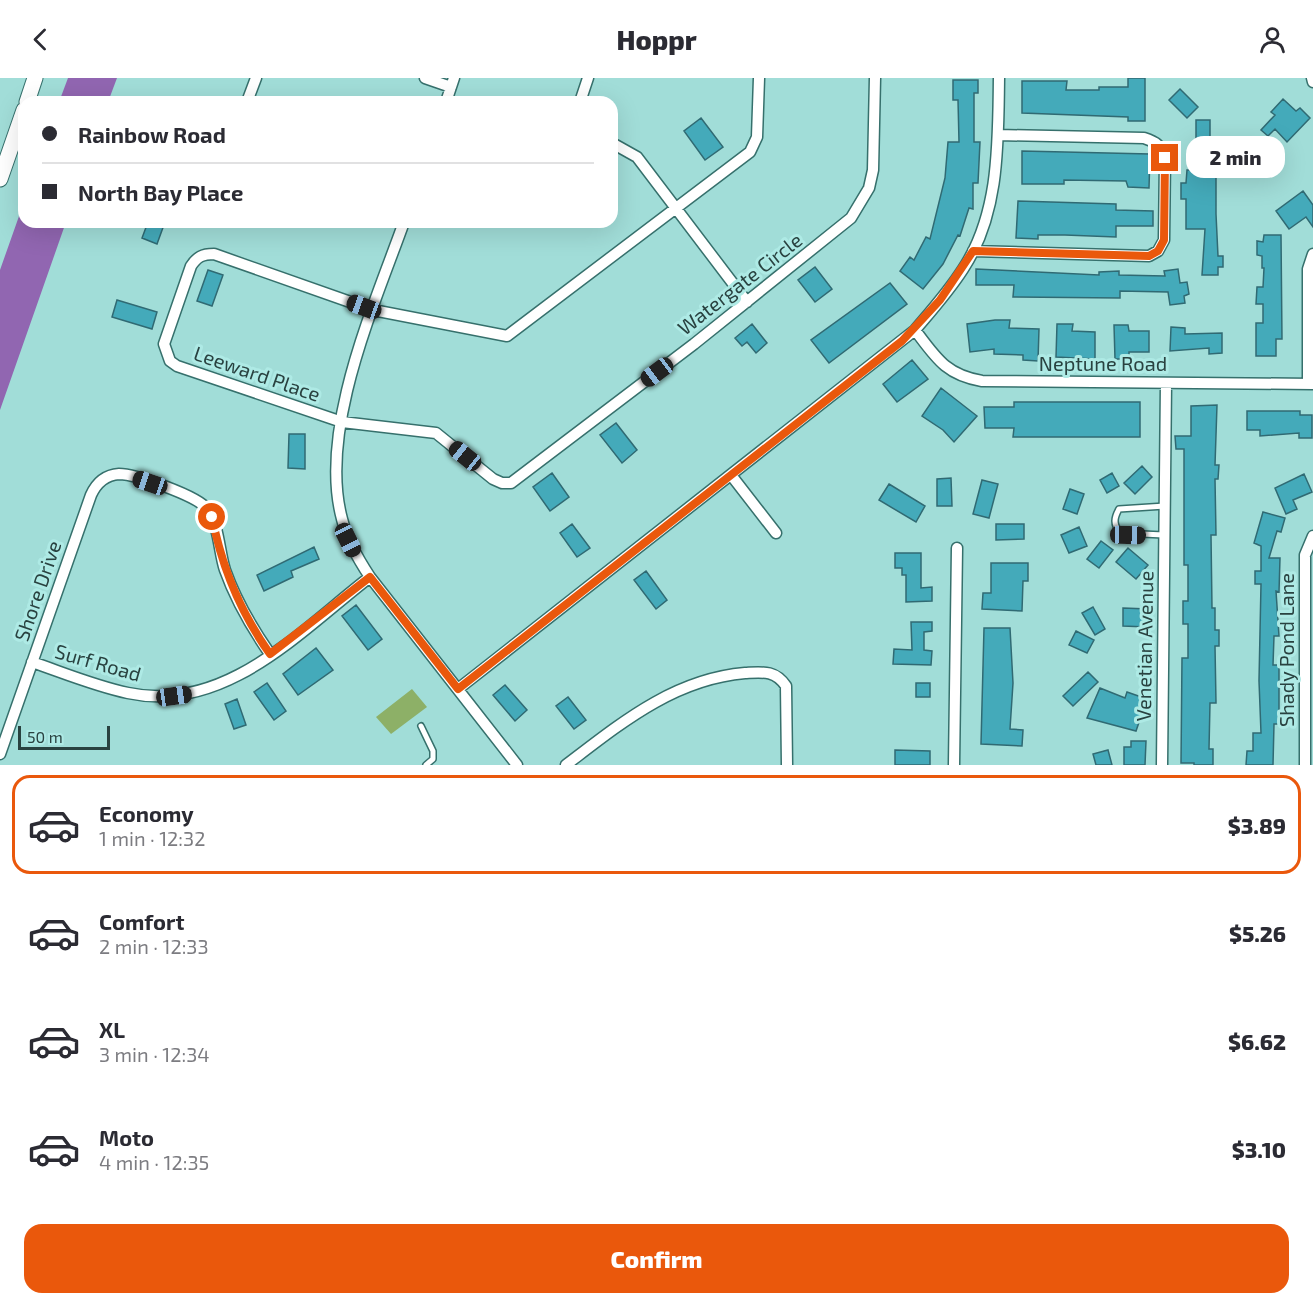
<!DOCTYPE html>
<html lang="en">
<head>
<meta charset="utf-8">
<style>
	:root { --surface:#fff; --page:#f7f7f7; --text:#2b2b33; --muted:#7c7c81; --line:#e1e1e2; --accent:#ea580c }
	body { margin:0; font-family:"Exo 2",sans-serif; background:var(--page); color:var(--text); height:100vh; display:flex; flex-direction:column; font-size:22px; white-space:nowrap }
	* { box-sizing:border-box; margin:0 }
	p { font-size:20px; color:var(--muted) }
	.icon { flex:none; width:33px; height:33px; fill:none; stroke:currentColor; stroke-width:2; stroke-linecap:round; stroke-linejoin:round }
	.map { position:relative; height:687px; overflow:hidden }
	.details { display:flex; flex-direction:column; background:var(--surface); flex:1 }
	.details>* { flex:none }
	.guide { position:absolute; left:18px; top:18px; width:600px; height:132px; border-radius:18px; box-shadow:0 6px 24px #0002; display:grid; align-content:center; height:132px; padding:0 24px; background:var(--surface) }
	.scale { position:absolute; left:18px; bottom:15px; width:92px; box-sizing:border-box; padding-left:6px; border:3px solid #294240; border-top:0; font-size:16px; line-height:21px; white-space:nowrap; color:#294240; -webkit-text-stroke:4px #aeeae5; paint-order:stroke }
	.end { position:absolute; width:27px; height:27px; margin:-14px; border:8px solid #ea580c; background:#fff; box-shadow:0 0 0 3px #fff }
	.from { border-radius:50% }
	.bubble { position:absolute; height:42px; border-radius:18px; background:var(--surface); box-shadow:0 6px 24px #0002; font-size:20px; font-weight:800; line-height:42px; text-align:center }
	.car { position:absolute; width:18px; height:36px; margin:-18px -9px; border-radius:8px; box-shadow:0 0 4px 2px #0007; background:linear-gradient(#222 24%,#8ab4d8 0 40%,#222 0 76%,#8ab4d8 0 86%,#222 0) }
	.guide b { display:flex; align-items:center; gap:21px; height:57px; font-size:22px }
	.guide b+b { border-top:2px solid var(--line) }
	.guide i { width:15px; height:15px; background:var(--text) }
	ul { padding:10px 0 0; list-style:none }
	li { display:flex; align-items:center; gap:18px; height:99px; margin:0 12px 9px; padding:0 12px; border:3px solid transparent; border-radius:18px }
	li div { flex:1 }
	li b { display:block; font-size:22px }
	li em { font-style:normal; font-weight:800 }
	li.active { border-color:var(--accent) }
	li>.icon { width:54px; height:54px; stroke-width:1.5 }
	.primary-button { display:flex; gap:12px; margin-top:auto; padding:12px 24px }
	.primary-button a { flex:1; height:69px; border-radius:18px; background:var(--accent); color:#fff; font-size:24px; font-weight:800; line-height:69px; text-align:center }
	header { display:flex; justify-content:space-between; align-items:center; height:78px; padding:0 24px; background:var(--surface); font-size:27px; font-weight:800 }
	.map>svg:first-child { display:block }
	.green { fill:#8db067 }
	.water { fill:#9166b1 }
	.building { fill:#44aaba; stroke:#306a73; stroke-width:1.5 }
	.lines { fill:none; stroke-linecap:round; stroke-linejoin:round }
	.service-casing { stroke:#36706c; stroke-width:8 }
	.minor-casing { stroke:#36706c; stroke-width:13 }
	.secondary-casing { stroke:#36706c; stroke-width:17 }
	.service { stroke:#fff; stroke-width:5 }
	.minor { stroke:#fff; stroke-width:10 }
	.secondary { stroke:#fff; stroke-width:15 }
	.route { stroke:#ea580c; stroke-width:8 }
	.labels { text-anchor:middle; stroke-width:6; stroke-linejoin:round; paint-order:stroke }
	.street-label { font-size:20px; fill:#294240; stroke:#aeeae5 }
</style>
</head>
<body>
<header><svg class="icon" aria-label="back" viewBox="0 0 24 24"><path d="M15 5l-7 7 7 7"/></svg>Hoppr<svg class="icon" aria-label="person" viewBox="0 0 24 24"><circle cx="12" cy="8" r="4"/><path d="M4 21q1-7 8-7t8 7"/></svg></header>
<div class="map">
<svg width="1313" height="687" viewBox="0 0 1313 687">
	<rect width="100%" height="100%" fill="#a1ddd8"/>
	<path class="green" d="M412 611 427 629 391 656 376 639Z"/>
	<path class="water" d="M68 0H117L108 24H59Z
		M24 124V144H66L0 332V192Z"/>
	<path class="building" d="M1128 0H1145V43H1128V39L1022 35V3H1067L1066 12H1099V9H1128Z
		M953 2H978V15H974V64H980L978 105H973V131L969 130 960 158 958 157 943 186 923 211 900 193 910 179 914 182 926 159 930 161 945 100 948 64H959L958 22H953Z
		M1180 11 1198 29 1187 40 1169 22Z
		M1283 21 1296 33 1300 30 1310 40 1287 64 1275 51 1268 58 1261 52 1275 37 1271 34Z
		M701 40 723 69 705 82 684 53Z
		M1196 42H1210V66H1196Z
		M1022 73 1150 76 1149 110 1128 109 1126 103 1064 102V106H1022Z
		M1198 85H1221V99H1216V136L1218 178H1223V189H1218V197H1202L1205 151H1186V121H1181V105H1186L1187 92H1198Z
		M1303 113 1313 127V149L1306 139 1289 151 1276 133Z
		M1018 123 1116 126V132L1153 133V148H1116V159L1065 157H1038V161L1016 160Z
		M148 144H165L157 166 142 160Z
		M1264 157H1281L1282 261H1276V278H1256V245H1263V226H1256L1257 209H1263L1264 190H1262V178L1257 177V163L1263 164Z
		M815 189 832 211 815 224 798 202Z
		M976 191 1099 197V194L1119 193V197L1165 198 1164 193 1178 191 1180 205 1187 204 1189 216 1184 218 1185 225 1170 227 1168 214 1120 213V220L1013 219 1014 207H976Z
		M208 192 223 197 212 228 197 223Z
		M890 205 907 226 829 285 811 262Z
		M117 222 157 234 152 251 112 239Z
		M995 242H1010L1009 250 1039 251 1038 283 1023 282V277L994 276V271L970 274 967 246Z
		M752 246 767 265 756 275 747 264 742 268 735 260Z
		M1057 246H1073L1072 253 1095 254V281L1056 279Z
		M1114 247H1128L1129 253H1149V274H1129V281H1115Z
		M1171 249 1185 250V256L1222 255V275L1209 276V270L1170 273Z
		M912 282 928 301 897 324 883 306Z
		M941 310 977 338 954 364 943 352 922 338Z
		M1014 324H1140V359H1013L1014 350H985L984 329H1014Z
		M1217 327 1215 387H1219L1218 401H1215L1216 457H1211L1212 530H1215V552H1219V568H1215L1216 625H1210L1209 671H1213V687H1194V685H1181L1182 580H1188V546H1183V523H1188V487H1184V371H1176L1175 358H1191V328Z
		M1247 333H1300V337H1312V360H1299V355L1260 358V352H1247Z
		M616 345 637 372 622 385 600 357Z
		M289 356H305V391L288 390Z
		M1142 388 1152 399 1135 416 1124 405Z
		M552 395 569 419 550 433 533 409Z
		M1112 395 1119 408 1107 415 1100 402Z
		M1304 396 1312 414 1293 422 1297 431 1286 436 1275 410Z
		M951 400 952 428H937V401Z
		M982 402 998 406 989 440 973 436Z
		M889 406 925 428 916 444 879 422Z
		M1070 411 1084 416 1077 436 1063 431Z
		M1263 434 1285 440 1281 454 1277 453 1269 480H1280L1279 514 1276 513 1279 558H1274L1273 587H1279V646H1274L1273 687H1246L1247 673H1253V655H1261L1259 603 1261 506H1255V493H1261V468L1254 465Z
		M572 446 590 470 577 479 560 455Z
		M996 446H1024V461L996 462Z
		M1079 449 1087 468 1069 475 1061 457Z
		M1101 463 1113 472 1099 490 1087 481Z
		M314 469 319 481 291 493 293 499 264 513 257 497Z
		M1128 470 1148 487 1136 501 1116 484Z
		M895 475H921V510L932 509V523L906 524V497H902V490H895Z
		M991 485H1028V503H1023L1022 533 982 531 983 515H991Z
		M646 493 667 522 656 531 634 502Z
		M356 527 382 561 368 572 342 538Z
		M1093 529 1105 551 1095 557 1082 535Z
		M1123 530 1148 531 1147 549 1123 548Z
		M911 544H932V553L924 554V572L932 573 931 587 893 586 894 571 912 572Z
		M984 550H1010L1013 605 1010 651 1023 652 1022 668 981 666Z
		M1076 553 1094 562 1087 575 1069 567Z
		M316 570 333 592 298 617 283 596Z
		M1088 594 1098 604 1073 628 1063 618Z
		M267 605 286 633 274 642 254 614Z
		M916 605H930V619H916Z
		M505 607 527 632 515 643 493 617Z
		M1100 610 1125 620 1127 614 1147 621 1136 653 1087 640Z
		M568 619 586 642 574 651 556 628Z
		M237 621 246 647 234 651 225 626Z
		M1131 663H1146L1145 687H1124V669H1131Z
		M895 672 930 673V687H895Z
		M1108 672 1112 687H1096L1093 676Z"/>
	<g class="lines">
		<g class="service-casing">
			<path id="service" d="M1164 457 1120 455C1113 446 1114 440 1119 431L1165 428
				M421 648 433 673V681L426 687"/>
		</g>
		<g class="minor-casing">
			<path id="minor" d="M425 0 451 9
				M759 0 757 59 750 74 507 258 373 232 214 176C202 176 197 179 191 188L164 266 170 283 177 288 342 344 436 355 493 401 502 405H511L694 266 851 140 869 110 873 92 875 0
				M1312 0 1313 4
				M247 24 256 0
				M446 24 454 0
				M580 24 588 0
				M612 65 637 79 747 224
				M404 144C374 228 318 352 342 441 347 462 358 481 370 499L517 687
				M973 173 1149 178 1158 173 1164 162 1165 80C1161 67 1156 64 1144 60L998 57
				M915 252C936 280 946 297 982 303L1313 306
				M1308 306V191L1313 176
				M731 397 776 455
				M32 584C64 595 95 608 128 615 225 636 300 553 370 499
				M458 611 915 252C932 232 949 213 963 191 1000 135 998 64 999 0
				M0 676 91 417C96 406 105 397 119 396 135 396 198 418 207 431 219 446 219 474 225 492 236 523 252 550 270 576
				M566 687C621 645 674 601 745 595 763 594 775 592 786 608L787 687
				M954 687 957 470
				M1162 687 1166 305
				M1305 687V477L1313 458"/>
		</g>
		<g class="secondary-casing">
			<path id="secondary" d="M27 24 35 0
				M0 101 24 32"/>
		</g>
		<use href="#service" class="service"/>
		<use href="#minor" class="minor"/>
		<use href="#secondary" class="secondary"/>
	</g>
	<g class="lines">
		<path class="route" d="M212 439C222 490 240 534 270 576L370 499 458 611 902 263 940 222 973 173 1149 178 1158 173 1164 162 1165 80"/>
	</g>
	<g class="labels">
		<g class="street-label">
			<text transform="translate(740 206) rotate(-38)" y="7">Watergate Circle</text>
			<text x="1103" y="293">Neptune Road</text>
			<text transform="translate(257 296) rotate(19)" y="7">Leeward Place</text>
			<text transform="translate(38 513) rotate(-71)" y="7">Shore Drive</text>
			<text transform="translate(1145 568) rotate(-89)" y="7">Venetian Avenue</text>
			<text transform="translate(1287 572) rotate(-90)" y="7">Shady Pond Lane</text>
			<text transform="translate(98 585) rotate(16)" y="7">Surf Road</text>
		</g>
	</g>
</svg>
<div class="scale">50 m</div>
<i class="end from" style="left:212px;top:439px"></i>
<i class="end" style="left:1165px;top:80px"></i>
<div class="bubble" style="left:1186px;top:58px;width:99px">2 min</div>
<i class="car" style="left:364px;top:229px;rotate:290deg"></i>
<i class="car" style="left:657px;top:294px;rotate:233deg"></i>
<i class="car" style="left:465px;top:378px;rotate:309deg"></i>
<i class="car" style="left:150px;top:405px;rotate:289deg"></i>
<i class="car" style="left:1128px;top:457px;rotate:91deg"></i>
<i class="car" style="left:348px;top:462px;rotate:154deg"></i>
<i class="car" style="left:174px;top:618px;rotate:82deg"></i>
<div class="guide">
<b><i class="from"></i>Rainbow Road</b>
<b><i></i>North Bay Place</b>
</div>
</div>
<section class="details">
<ul>
<li class="active"><svg class="icon" aria-label="car" viewBox="0 0 24 24"><path d="M5 17H2v-5l4-1 3-4h7l3 4 3 1v5h-3M9 17h6M6 11h13"/><circle cx="7" cy="17" r="2"/><circle cx="17" cy="17" r="2"/></svg><div><b>Economy</b><p>1 min · 12:32</p></div><em>$3.89</em></li>
<li><svg class="icon" aria-label="car" viewBox="0 0 24 24"><path d="M5 17H2v-5l4-1 3-4h7l3 4 3 1v5h-3M9 17h6M6 11h13"/><circle cx="7" cy="17" r="2"/><circle cx="17" cy="17" r="2"/></svg><div><b>Comfort</b><p>2 min · 12:33</p></div><em>$5.26</em></li>
<li><svg class="icon" aria-label="car" viewBox="0 0 24 24"><path d="M5 17H2v-5l4-1 3-4h7l3 4 3 1v5h-3M9 17h6M6 11h13"/><circle cx="7" cy="17" r="2"/><circle cx="17" cy="17" r="2"/></svg><div><b>XL</b><p>3 min · 12:34</p></div><em>$6.62</em></li>
<li><svg class="icon" aria-label="car" viewBox="0 0 24 24"><path d="M5 17H2v-5l4-1 3-4h7l3 4 3 1v5h-3M9 17h6M6 11h13"/><circle cx="7" cy="17" r="2"/><circle cx="17" cy="17" r="2"/></svg><div><b>Moto</b><p>4 min · 12:35</p></div><em>$3.10</em></li>
</ul>
<div class="primary-button"><a>Confirm</a></div>
</section>
</body>
</html>
